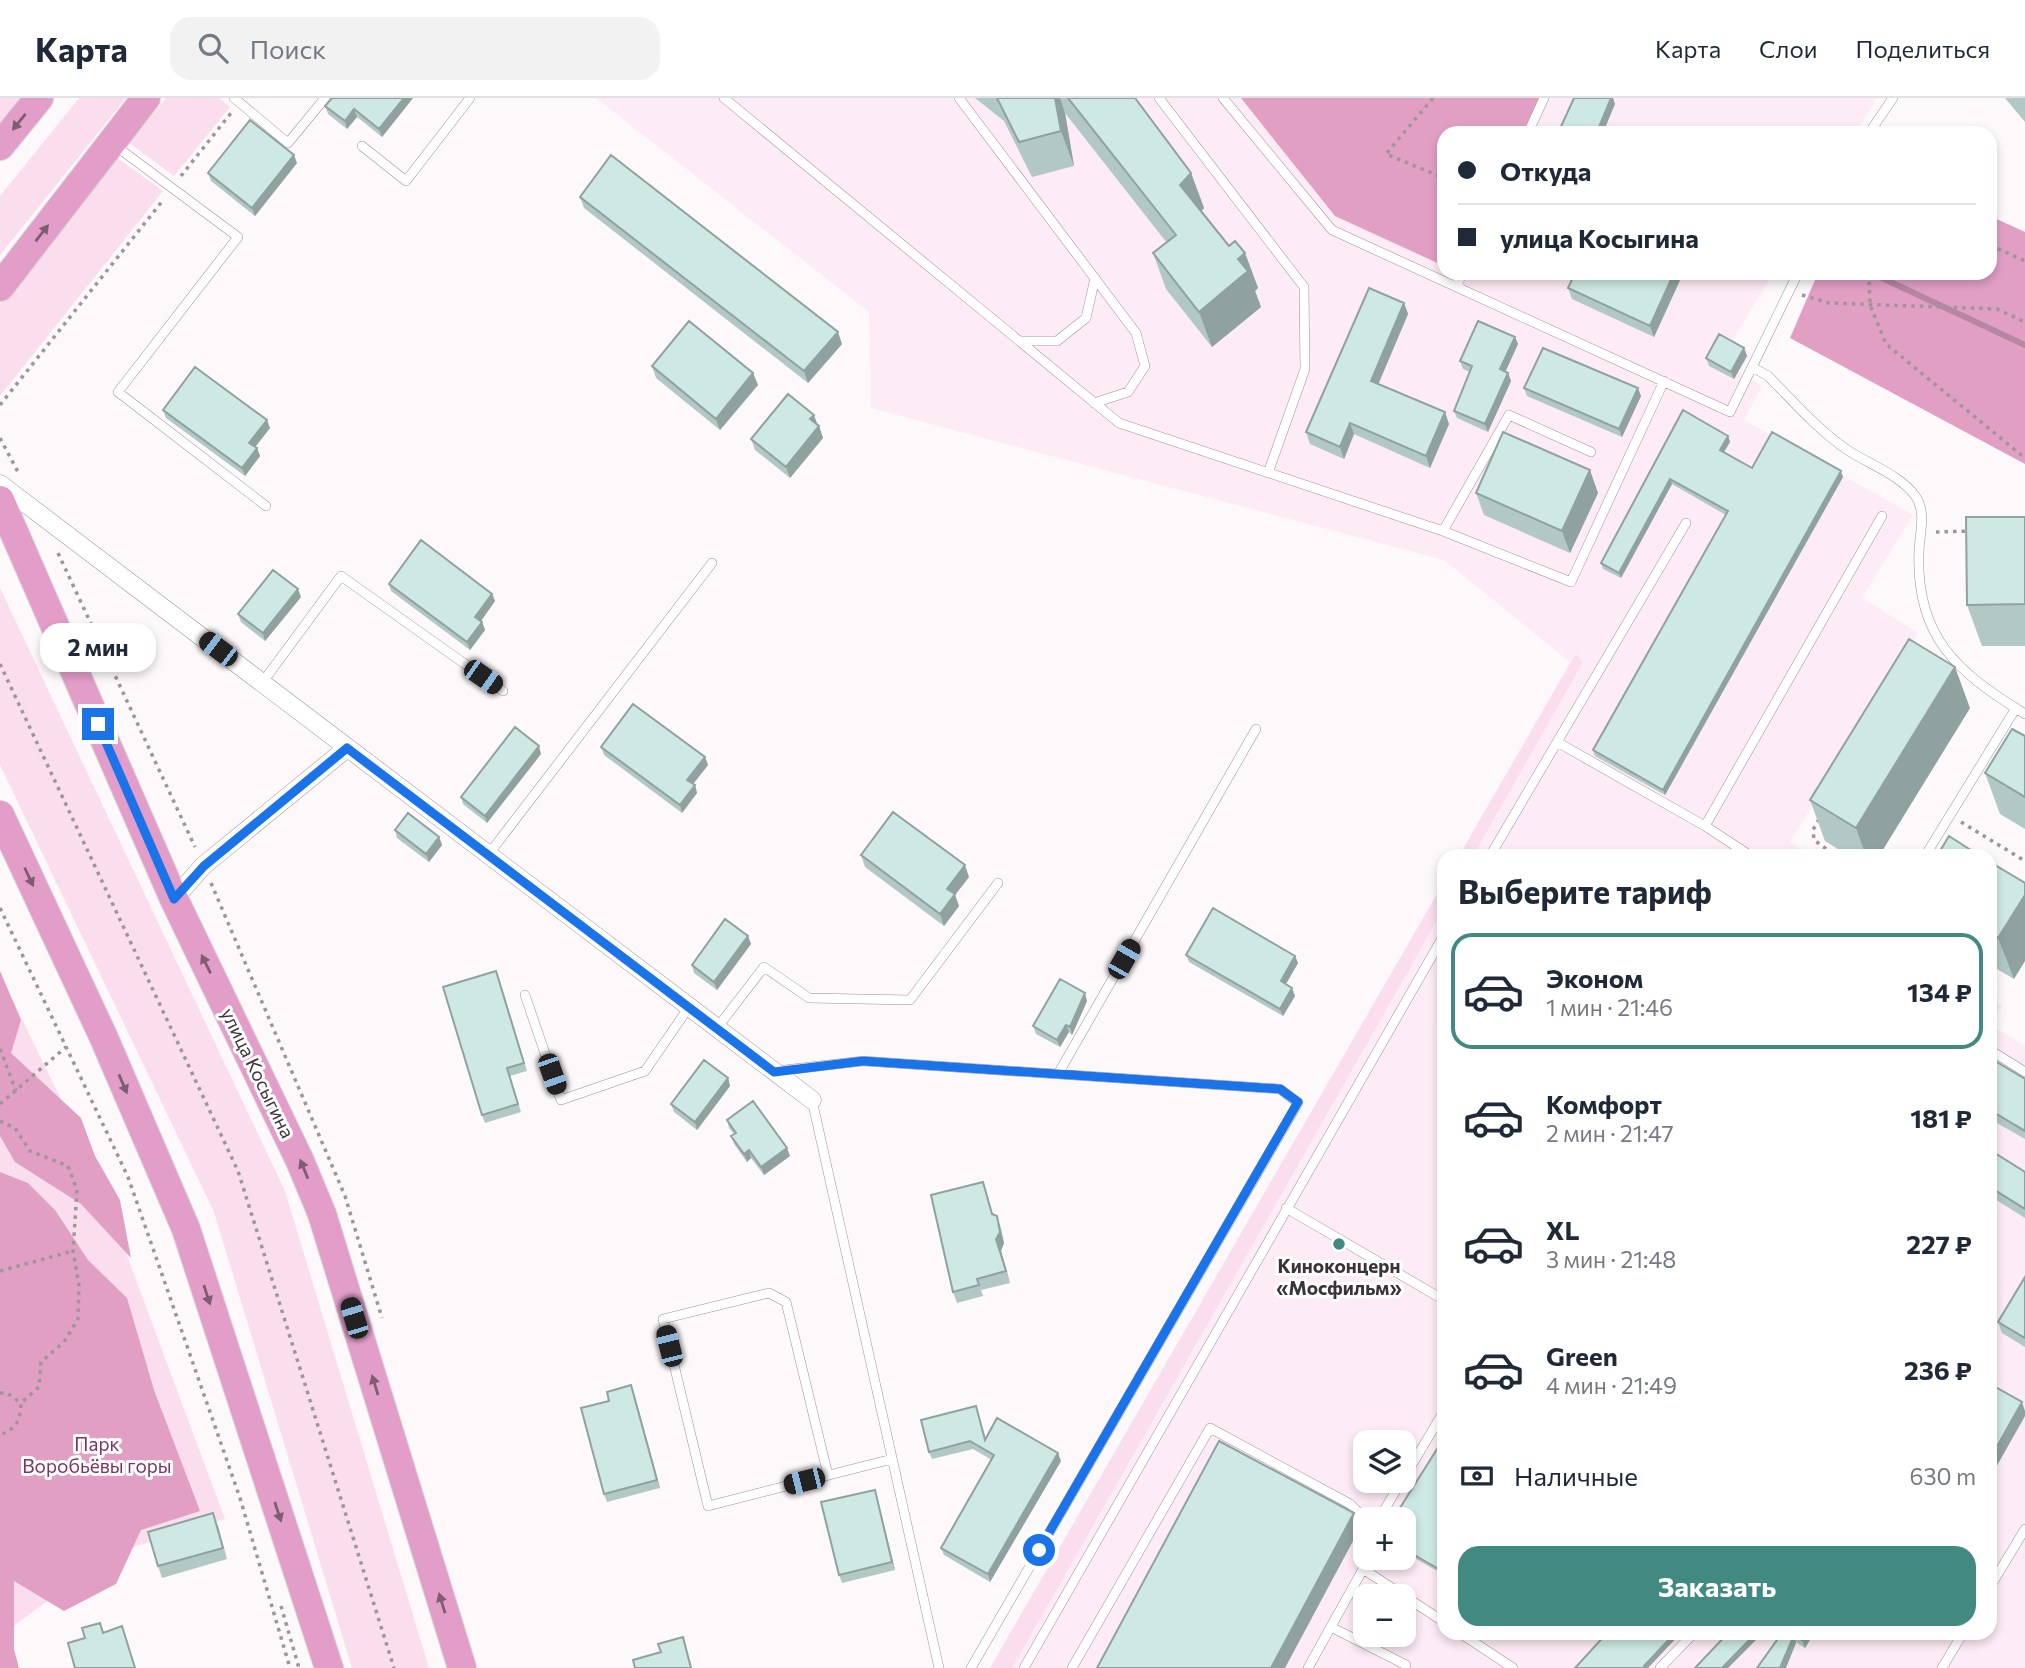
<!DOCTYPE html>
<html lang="ru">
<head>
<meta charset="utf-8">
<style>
	:root { --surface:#fff; --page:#f2f2f3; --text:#1f2937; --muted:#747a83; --line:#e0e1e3; --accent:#428982 }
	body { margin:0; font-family:Commissioner,sans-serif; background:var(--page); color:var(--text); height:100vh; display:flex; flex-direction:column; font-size:26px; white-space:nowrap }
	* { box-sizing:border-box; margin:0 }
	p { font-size:23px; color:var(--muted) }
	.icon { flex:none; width:38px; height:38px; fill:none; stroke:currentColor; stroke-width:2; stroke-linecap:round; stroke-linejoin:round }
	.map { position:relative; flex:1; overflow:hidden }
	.drawer { position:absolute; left:1437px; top:751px; width:560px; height:791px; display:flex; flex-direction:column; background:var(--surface); border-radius:21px; box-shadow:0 4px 10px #0003 }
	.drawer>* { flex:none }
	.banner { position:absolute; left:1437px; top:28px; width:560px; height:154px; border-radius:21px; box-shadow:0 4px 10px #0003; display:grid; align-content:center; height:154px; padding:0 21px; background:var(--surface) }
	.buttons { position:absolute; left:1353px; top:1332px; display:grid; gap:14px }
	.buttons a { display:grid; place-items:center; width:63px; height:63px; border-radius:14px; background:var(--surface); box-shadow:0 4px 10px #0003; font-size:35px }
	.end { position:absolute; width:32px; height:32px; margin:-16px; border:9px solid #1a73e8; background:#fff; box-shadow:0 0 0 4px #fff }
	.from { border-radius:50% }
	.bubble { position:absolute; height:49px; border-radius:21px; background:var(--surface); box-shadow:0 4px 10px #0003; font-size:23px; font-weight:700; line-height:49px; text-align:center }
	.car { position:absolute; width:21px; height:42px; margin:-21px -10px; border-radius:9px; box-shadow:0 0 5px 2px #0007; background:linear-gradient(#222 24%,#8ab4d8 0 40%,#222 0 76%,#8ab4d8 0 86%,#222 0) }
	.banner b { display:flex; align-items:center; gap:24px; height:66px; font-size:26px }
	.banner b+b { border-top:2px solid var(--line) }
	.banner i { width:18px; height:18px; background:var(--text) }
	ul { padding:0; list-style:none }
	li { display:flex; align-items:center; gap:21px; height:116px; margin:0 14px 10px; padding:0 7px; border:4px solid transparent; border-radius:21px }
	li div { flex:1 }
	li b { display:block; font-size:26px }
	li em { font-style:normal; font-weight:700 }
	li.current { border-color:var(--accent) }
	li>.icon { width:63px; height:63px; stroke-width:1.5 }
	h2 { padding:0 21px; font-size:32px; line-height:84px }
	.pay { display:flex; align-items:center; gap:18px; height:77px; padding:0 21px; font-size:26px }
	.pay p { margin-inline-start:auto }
	.primary-button { display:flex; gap:14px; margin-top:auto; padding:14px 21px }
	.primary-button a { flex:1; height:80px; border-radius:21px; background:var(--accent); color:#fff; font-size:28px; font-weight:700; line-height:80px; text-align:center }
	header { display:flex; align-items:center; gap:42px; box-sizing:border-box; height:98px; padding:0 35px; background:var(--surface); border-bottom:2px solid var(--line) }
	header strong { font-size:33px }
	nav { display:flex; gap:38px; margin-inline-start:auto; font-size:24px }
	.search { width:490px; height:63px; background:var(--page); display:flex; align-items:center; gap:18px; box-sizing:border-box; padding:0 24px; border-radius:21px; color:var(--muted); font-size:26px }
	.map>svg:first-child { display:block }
	.built { fill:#fdebf5; fill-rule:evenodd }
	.green { fill:#fadeed }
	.forest { fill:#e19fc4 }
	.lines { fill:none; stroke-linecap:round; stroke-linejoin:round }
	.stream { stroke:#b686a2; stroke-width:6 }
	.lane-casing { stroke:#a28f99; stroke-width:10 }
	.street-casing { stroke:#a28f99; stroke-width:19 }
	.primary-casing { stroke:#d8d6d7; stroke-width:30 }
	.path { stroke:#9d9699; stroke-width:3.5; stroke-dasharray:3.5 5; stroke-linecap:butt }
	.lane { stroke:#fff; stroke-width:9 }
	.street { stroke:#fff; stroke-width:18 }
	.primary { stroke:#e29dc8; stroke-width:28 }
	.wall { fill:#b1c8c4 }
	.shaded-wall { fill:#90a2a0 }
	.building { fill:#cee8e4; stroke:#90a2a0; stroke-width:2 }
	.oneway { fill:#7e5d72 }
	.route { stroke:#1a73e8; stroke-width:9 }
	.poi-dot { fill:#428982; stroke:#fff; stroke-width:2.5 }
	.labels { text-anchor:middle; stroke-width:6; stroke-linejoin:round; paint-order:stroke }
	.street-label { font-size:19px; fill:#3c3338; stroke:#fff }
	.poi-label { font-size:19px; font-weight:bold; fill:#3c3338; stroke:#fff }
	.park-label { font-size:19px; fill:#803363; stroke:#fff }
</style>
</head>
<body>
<header>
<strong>Карта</strong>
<div class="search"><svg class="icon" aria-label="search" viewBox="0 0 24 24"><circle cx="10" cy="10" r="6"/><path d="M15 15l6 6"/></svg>Поиск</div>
<nav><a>Карта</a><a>Слои</a><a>Поделиться</a></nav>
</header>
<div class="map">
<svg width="2025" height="1570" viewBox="0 0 2025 1570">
	<rect width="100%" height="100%" fill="#fdf8fa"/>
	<path class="built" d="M596 0H1877L1856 35H1444V175H1773L1733 242 1751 255 1740 275 1762 288 1744 322 1913 417 1862 500 1918 535 1790 744 1812 758H1459L1570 564 1444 462 871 310 869 214Z
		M1444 784V1535H1990V900L2002 908 1991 927 2025 948V1570H990ZM1365 1344H1404V1382H1365ZM1365 1421H1404V1460H1365ZM1365 1498H1404V1536H1365Z"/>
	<path class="green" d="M0 0H25L0 31Z
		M79 0H126L0 157V98Z
		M166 0H219L230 9 174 78 129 45Z
		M116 59 163 93 0 298V206Z
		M0 490 285 1093 429 1570H352L214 1114 0 667Z
		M1576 556 1583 564 1473 758H1459Z
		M1444 784V810L1012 1570H990Z
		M0 876 94 1069 225 1421 111 1456 0 1538Z"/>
	<path class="forest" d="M1241 0H1546L1529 35H1444V168L1335 118Z
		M1990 118 2025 134V366L1790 240 1818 175H1990Z
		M0 873 21 922 11 955 81 1020 95 1058 120 1102 131 1160 81 1106 15 1064 0 1038Z
		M0 1074 28 1085 55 1112 88 1162 127 1200 154 1292 200 1413 141 1432 116 1486 64 1513 14 1483V1551L19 1570H0Z"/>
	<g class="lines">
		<path class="stream" d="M1882 180 2025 247"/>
		<g class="lane-casing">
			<path id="lane" d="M234 0 288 45 325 0
				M724 0 1119 325 1443 433 1571 484 1664 283
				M959 0 1136 235 1145 268 1128 294 1094 305
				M1159 0 1304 189 1305 271 1268 375
				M1223 0 1332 132 1730 314 1798 175
				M1528 35 1544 0
				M1869 35 1893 0
				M113 46 238 139 118 294 266 408
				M362 48 406 83 470 0
				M1456 188 1463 175
				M1020 243H1057L1086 220 1095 180
				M1754 270 1768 278C1793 303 1817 331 1846 351 1868 366 1901 377 1916 399 1926 414 1920 435 1919 452 1915 539 1957 574 2025 616
				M1443 433 1509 317 1591 354
				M262 585 341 478 503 593
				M1557 644 1705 728 1751 758
				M1705 728 1882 418
				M488 757 712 465
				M1490 758 1686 425
				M1925 758 2016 610
				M525 897 561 1002 645 973 689 909
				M717 930 764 869 809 900 910 902 998 785
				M1990 952 2025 974
				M776 973 863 963 1280 991 1298 1005 971 1570
				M1058 976 1256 631
				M812 1002 939 1570
				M1286 1110 1444 1202
				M828 1377 786 1204 769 1195 663 1221 708 1408 892 1361
				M1404 1380 1444 1313
				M1379 1421 1402 1382
				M1363 1471 1444 1524
				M1990 1489 2025 1431
				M1331 1529 1406 1567
				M1460 1535 1513 1570
				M1024 1570 1444 837
				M1072 1570 1210 1330 1350 1406 1365 1421
				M1308 1570 1363 1471 1366 1460
				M1660 1570 1694 1535
				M1942 1570 1963 1535"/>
		</g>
		<g class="street-casing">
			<path id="street" d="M0 386 812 1002
				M174 801 203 768 347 650"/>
		</g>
		<g class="primary-casing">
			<path id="primary" d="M0 48 39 0
				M0 189 146 0
				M0 402 174 801 300 1063 322 1116 462 1570
				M0 717 104 940 186 1131 329 1570"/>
		</g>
		<path class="path" d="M1433 0 1386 56 1444 80
			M181 78 231 15
			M1990 147 2025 163
			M1869 175 1870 207 1886 246 2025 360
			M1802 197 1829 205 1997 211 2025 224
			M0 307 164 101
			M0 340 19 376
			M1936 434 1970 433
			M58 455 195 749
			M0 566 238 1073 394 1570
			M1819 721 1813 732 1814 742 1836 758
			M1961 724 2025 763
			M211 785 345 1098 382 1220
			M0 810 128 1079 240 1400 290 1570
			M0 951 16 993
			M0 1006 66 949
			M0 1023 15 1030 30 1053 68 1068 77 1092 73 1153 79 1188 78 1221 64 1244 41 1264 39 1289 21 1305
			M0 1173 73 1153
			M0 1295H7L21 1305C20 1323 17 1330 0 1337
			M281 1508 299 1570"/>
		<use href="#lane" class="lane"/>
		<use href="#street" class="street"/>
		<use href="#primary" class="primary"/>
	</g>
	<path class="wall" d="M413 0 382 39 357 19 347 31 328 16 325 8Z
		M975 0H1135L1191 75 1204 110 1201 113 1229 148 1245 155 1258 190 1255 193 1261 209 1212 249 1166 191 1153 155 1167 145 1065 15 1074 68 1032 79 1004 23Z
		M2005 0H2025V24Z
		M297 65 255 118 211 83 208 75Z
		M580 99 842 246 808 285 584 110Z
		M1674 175H1680L1681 180 1654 239 1572 201 1568 190Z
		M1404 205 1408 216 1378 286 1449 326 1430 370 1354 336 1344 361 1310 346 1306 334Z
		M1515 239 1518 246 1505 274 1508 275 1511 283 1488 334 1457 320 1454 313 1470 274 1463 271 1460 263Z
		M1744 250 1747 258 1734 281 1709 268 1706 260Z
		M652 268 753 275 758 287 720 332 656 280Z
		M1524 290 1641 298 1622 339 1527 298Z
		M163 312 270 330 255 349 257 350 260 358 245 378 166 320Z
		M1683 312 1728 338 1730 344 1724 354 1752 370 1843 379 1665 697 1595 658 1593 652 1726 417 1672 386 1621 480 1603 471 1601 465Z
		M817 327 819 328 823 340 790 380 755 352 751 341Z
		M1476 395H1598L1570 455 1484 417Z
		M2025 419V548H1982L1967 507Z
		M389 486 492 496 495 503 481 523 482 524 485 532 470 552 391 493Z
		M301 499 265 543 241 524 238 516Z
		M1970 610 1879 758H1849L1825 743 1810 702Z
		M2025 638V731L2000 716 1985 675Z
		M601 649 705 659 708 667 693 686 695 687 697 695 682 715 604 657Z
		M541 656 487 725 463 706 461 699Z
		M395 732 439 739 442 747 429 764 397 740Z
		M861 757 969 779 955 797 959 808 944 828 865 769Z
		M1990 764 2014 881 1990 867Z
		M748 838 751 846 717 892 694 875 692 867Z
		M1186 857 1295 858 1298 865 1286 886 1292 890 1295 898 1283 918 1189 864Z
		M499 880 527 973 510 978 521 1014 485 1025 482 1017Z
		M1087 903 1072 937 1069 934 1060 949 1036 936 1033 928Z
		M1990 960 2025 981V1041L1990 1021Z
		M728 980 730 988 697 1032 674 1014 671 1006Z
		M727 1022 790 1058 764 1077 751 1060 747 1064 734 1046 731 1038 734 1036 729 1030Z
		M1990 1052 2025 1074V1120L1990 1098Z
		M983 1084 993 1117 997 1118 1001 1130 1004 1145 1001 1153 1010 1185 981 1192 983 1198 957 1205 953 1194Z
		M2025 1179V1249L2002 1235 1998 1224Z
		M631 1287 660 1390 607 1404 604 1396 609 1303Z
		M976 1308 986 1341 1061 1363 990 1484 944 1457 941 1450 992 1362 973 1351 932 1361 929 1354Z
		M1444 1340V1477L1404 1454V1421Z
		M875 1392 895 1472 842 1485 839 1477Z
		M218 1427 227 1461 162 1480 158 1468Z
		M1782 1535H1814L1805 1550Z"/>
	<path class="shaded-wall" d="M404 0H413L382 39 379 31Z
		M1055 0H1060L1065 15 1074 68 1061 33Z
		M1611 0H1613L1615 6 1603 35H1597V34Z
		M354 11 357 19 347 31 345 23Z
		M294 57 297 65 255 118 252 110Z
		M1191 75 1204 110 1193 122 1180 87Z
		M1245 155 1258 190 1255 193 1261 209 1212 249 1199 214 1238 161Z
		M1674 175H1680L1681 180 1654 239 1650 228Z
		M1404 205 1408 216 1375 294 1371 283Z
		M838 234 842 246 808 285 804 273Z
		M1515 239 1518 246 1503 279 1500 271Z
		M1744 250 1747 258 1734 281 1731 274Z
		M753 275 758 287 720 332 716 321Z
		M1508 275 1511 283 1488 334 1485 326Z
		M1638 290 1641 298 1622 339 1619 331Z
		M1445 314 1449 326 1430 370 1426 358Z
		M814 317 818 328 810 321Z
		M267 322 270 330 252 353 249 345Z
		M1350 325 1354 336 1344 361 1340 349Z
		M819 328 823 340 790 380 786 369Z
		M1728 338 1730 344 1722 357 1720 352Z
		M257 350 260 358 245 378 242 370Z
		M1590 372 1598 395 1570 455 1562 433Z
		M1841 373 1843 379 1665 697 1663 692Z
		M1670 381 1672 386 1621 480 1619 475Z
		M298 491 301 499 265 543 263 535Z
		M492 496 495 503 478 527 475 519Z
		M482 524 485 532 470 552 467 544Z
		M1955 569 1970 610 1879 758H1866L1856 730Z
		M539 648 541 656 487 725 485 718Z
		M705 659 708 667 690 690 687 682Z
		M695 687 697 695 682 715 680 707Z
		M439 739 442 747 429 764 426 756Z
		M965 767 969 779 955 797 959 808 944 828 940 816 947 791Z
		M2025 797V863L2014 881 1998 840Z
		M748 838 751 846 717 892 714 884Z
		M1295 858 1298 865 1283 891 1281 883Z
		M1292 890 1295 898 1283 918 1280 911Z
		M1085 895 1087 903 1072 937 1070 929Z
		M1066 927 1069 934 1060 949 1057 942Z
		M728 980 730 988 697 1032 695 1024Z
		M787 1050 790 1058 764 1077 761 1069Z
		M749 1052 751 1060 747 1064 744 1056Z
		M997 1118 1004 1145 1001 1153 1010 1185 996 1141Z
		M631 1287 634 1295 660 1390 657 1382Z
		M2022 1304 2025 1313V1318L1990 1380V1361Z
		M1058 1355 1061 1363 990 1484 988 1476Z
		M875 1392 895 1472 892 1464Z
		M1354 1415 1360 1430 1285 1570H1271Z
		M1675 1535H1681L1648 1570H1644V1568Z
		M1756 1535 1758 1540 1728 1570H1722Z
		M1806 1535H1814L1805 1550 1802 1542Z
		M1794 1537 1796 1545 1786 1570H1780Z"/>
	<path class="building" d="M332 0H404L379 31 354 11 345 23 325 8Z
		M997 0H1055L1061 33 1019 44Z
		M1068 0H1135L1191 75 1180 87 1229 148 1235 143 1245 155 1238 161 1248 173 1199 214 1153 155 1176 137Z
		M1574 0H1611L1597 34 1600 35H1558Z
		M250 22 294 57 252 110 208 75Z
		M611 57 838 234 804 273 580 99Z
		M1575 175H1674L1650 228 1568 190Z
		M1369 190 1404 205 1371 283 1445 314 1426 358 1350 325 1340 349 1306 334Z
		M689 223 753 275 716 321 652 268Z
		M1478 223 1515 239 1500 271 1508 275 1485 326 1454 313 1472 268 1460 263Z
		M1719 236 1744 250 1731 274 1706 260Z
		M1543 250 1638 290 1619 331 1524 290Z
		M195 269 267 322 249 345 257 350 242 370 163 312Z
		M788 296 814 317 810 321 819 328 786 369 751 341Z
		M1683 312 1728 338 1720 352 1752 370 1772 334 1841 373 1663 692 1593 652 1728 413 1670 381 1619 475 1601 465Z
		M1503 334 1590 372 1562 433 1476 395Z
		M1966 419H2025V506L1967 507Z
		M421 442 492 496 475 519 482 524 467 544 389 486Z
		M273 472 298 491 263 535 238 516Z
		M1909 541 1955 569 1856 730 1810 702Z
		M633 606 705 659 687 682 695 687 680 707 601 649Z
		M515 629 539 648 485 718 461 699Z
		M2012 631 2025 638V699L1985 675Z
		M893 714 965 767 947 791 955 796 940 816 861 757Z
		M408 715 439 739 426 756 395 732Z
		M1949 738 1980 758H1937Z
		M1990 764 2025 785V797L1998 840 1990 834Z
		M1213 810 1295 858 1281 883 1292 890 1280 911 1186 857Z
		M725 821 748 838 714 884 692 867Z
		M496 873 524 965 507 970 518 1006 482 1017 443 889Z
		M1060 881 1085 895 1070 929 1066 927 1057 942 1033 928Z
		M1990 960 2025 981V1033L1990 1012Z
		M704 962 728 980 695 1024 671 1006Z
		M753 1003 787 1050 761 1069 749 1052 744 1056 731 1038 736 1035 727 1022Z
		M1990 1052 2025 1074V1111L1990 1089Z
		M983 1084 992 1116 997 1118 1000 1134 996 1141 1006 1173 977 1181 979 1187 953 1194 931 1097Z
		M2025 1179V1240L1998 1224Z
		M1990 1286 2022 1304 1990 1361Z
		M631 1287 657 1382 604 1396 581 1310 609 1303 607 1294Z
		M976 1308 985 1342 997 1320 1058 1355 988 1476 941 1450 994 1357 970 1343 929 1354 921 1322Z
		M1444 1340V1474L1404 1451V1421H1393Z
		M1219 1343 1354 1415 1271 1570H1097Z
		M875 1392 892 1464 839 1477 821 1404Z
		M213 1415 223 1450 158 1468 148 1434Z
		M100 1525 103 1535 122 1528 135 1570H75L68 1545 85 1540 82 1530Z
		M1607 1535H1675L1644 1568 1646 1570H1575Z
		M1728 1535H1756L1722 1570H1695Z
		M1782 1535H1806L1802 1542 1794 1537 1780 1570H1757Z
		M683 1539 691 1570H635L633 1562 661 1554 658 1546Z"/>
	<defs><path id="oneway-solid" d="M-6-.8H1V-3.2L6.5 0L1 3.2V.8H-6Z" transform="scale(1.75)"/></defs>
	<g class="oneway">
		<use href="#oneway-solid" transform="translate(19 24) rotate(129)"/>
		<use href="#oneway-solid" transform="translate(42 135) rotate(-52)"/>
		<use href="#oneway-solid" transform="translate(29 779) rotate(65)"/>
		<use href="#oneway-solid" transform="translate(206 866) rotate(-116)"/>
		<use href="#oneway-solid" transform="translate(123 986) rotate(67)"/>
		<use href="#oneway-solid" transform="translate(304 1071) rotate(-112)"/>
		<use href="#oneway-solid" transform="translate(207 1197) rotate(72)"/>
		<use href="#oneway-solid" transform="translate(375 1287) rotate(-107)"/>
		<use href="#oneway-solid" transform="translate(278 1414) rotate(72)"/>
		<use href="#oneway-solid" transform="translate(442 1505) rotate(-107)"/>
	</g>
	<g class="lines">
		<path class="route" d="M98 626 174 801 204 768 347 650 774 974 863 963 1280 991 1298 1004 1039 1452"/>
	</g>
	<circle class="poi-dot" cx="1339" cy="1146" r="7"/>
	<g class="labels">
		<g class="street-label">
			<text transform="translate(258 975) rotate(64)" y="7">улица Косыгина</text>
		</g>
		<g class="poi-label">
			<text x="1339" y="1175">Киноконцерн<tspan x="1339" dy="22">«Мосфильм»</tspan></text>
		</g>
		<g class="park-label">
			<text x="97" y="1353">Парк<tspan x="97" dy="22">Воробьёвы горы</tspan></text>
		</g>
	</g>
</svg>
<div class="buttons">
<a><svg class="icon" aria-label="layers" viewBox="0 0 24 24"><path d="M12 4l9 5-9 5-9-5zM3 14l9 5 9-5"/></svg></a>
<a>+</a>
<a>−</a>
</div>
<i class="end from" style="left:1039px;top:1452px"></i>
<i class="end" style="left:98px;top:626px"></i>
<div class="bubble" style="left:40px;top:525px;width:116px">2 мин</div>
<i class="car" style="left:218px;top:551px;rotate:307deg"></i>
<i class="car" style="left:483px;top:579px;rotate:125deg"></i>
<i class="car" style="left:1124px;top:861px;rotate:30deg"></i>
<i class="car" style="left:552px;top:976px;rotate:161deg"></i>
<i class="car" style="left:354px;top:1220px;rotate:343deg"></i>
<i class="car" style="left:669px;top:1248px;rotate:346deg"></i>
<i class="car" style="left:804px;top:1383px;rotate:256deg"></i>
<div class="banner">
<b><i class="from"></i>Откуда</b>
<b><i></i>улица Косыгина</b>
</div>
<section class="drawer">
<h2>Выберите тариф</h2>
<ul>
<li class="current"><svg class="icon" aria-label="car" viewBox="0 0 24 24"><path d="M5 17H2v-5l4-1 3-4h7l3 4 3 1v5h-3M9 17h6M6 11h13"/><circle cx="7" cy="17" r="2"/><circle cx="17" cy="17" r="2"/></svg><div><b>Эконом</b><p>1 мин · 21:46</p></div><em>134 ₽</em></li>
<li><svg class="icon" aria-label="car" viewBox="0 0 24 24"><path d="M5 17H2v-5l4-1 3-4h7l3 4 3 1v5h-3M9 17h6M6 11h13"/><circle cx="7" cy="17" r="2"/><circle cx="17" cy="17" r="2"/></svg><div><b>Комфорт</b><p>2 мин · 21:47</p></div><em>181 ₽</em></li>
<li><svg class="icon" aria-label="car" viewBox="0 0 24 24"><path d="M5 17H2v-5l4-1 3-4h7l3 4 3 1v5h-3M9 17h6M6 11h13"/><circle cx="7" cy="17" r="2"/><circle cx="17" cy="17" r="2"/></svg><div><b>XL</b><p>3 мин · 21:48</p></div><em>227 ₽</em></li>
<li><svg class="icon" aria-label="car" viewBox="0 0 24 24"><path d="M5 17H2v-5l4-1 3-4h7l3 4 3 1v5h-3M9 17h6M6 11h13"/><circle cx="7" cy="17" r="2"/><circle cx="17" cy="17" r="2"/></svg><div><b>Green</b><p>4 мин · 21:49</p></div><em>236 ₽</em></li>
</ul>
<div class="pay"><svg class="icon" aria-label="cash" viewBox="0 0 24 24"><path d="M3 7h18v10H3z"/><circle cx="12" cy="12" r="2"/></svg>Наличные<p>630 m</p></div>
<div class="primary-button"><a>Заказать</a></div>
</section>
</div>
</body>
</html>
